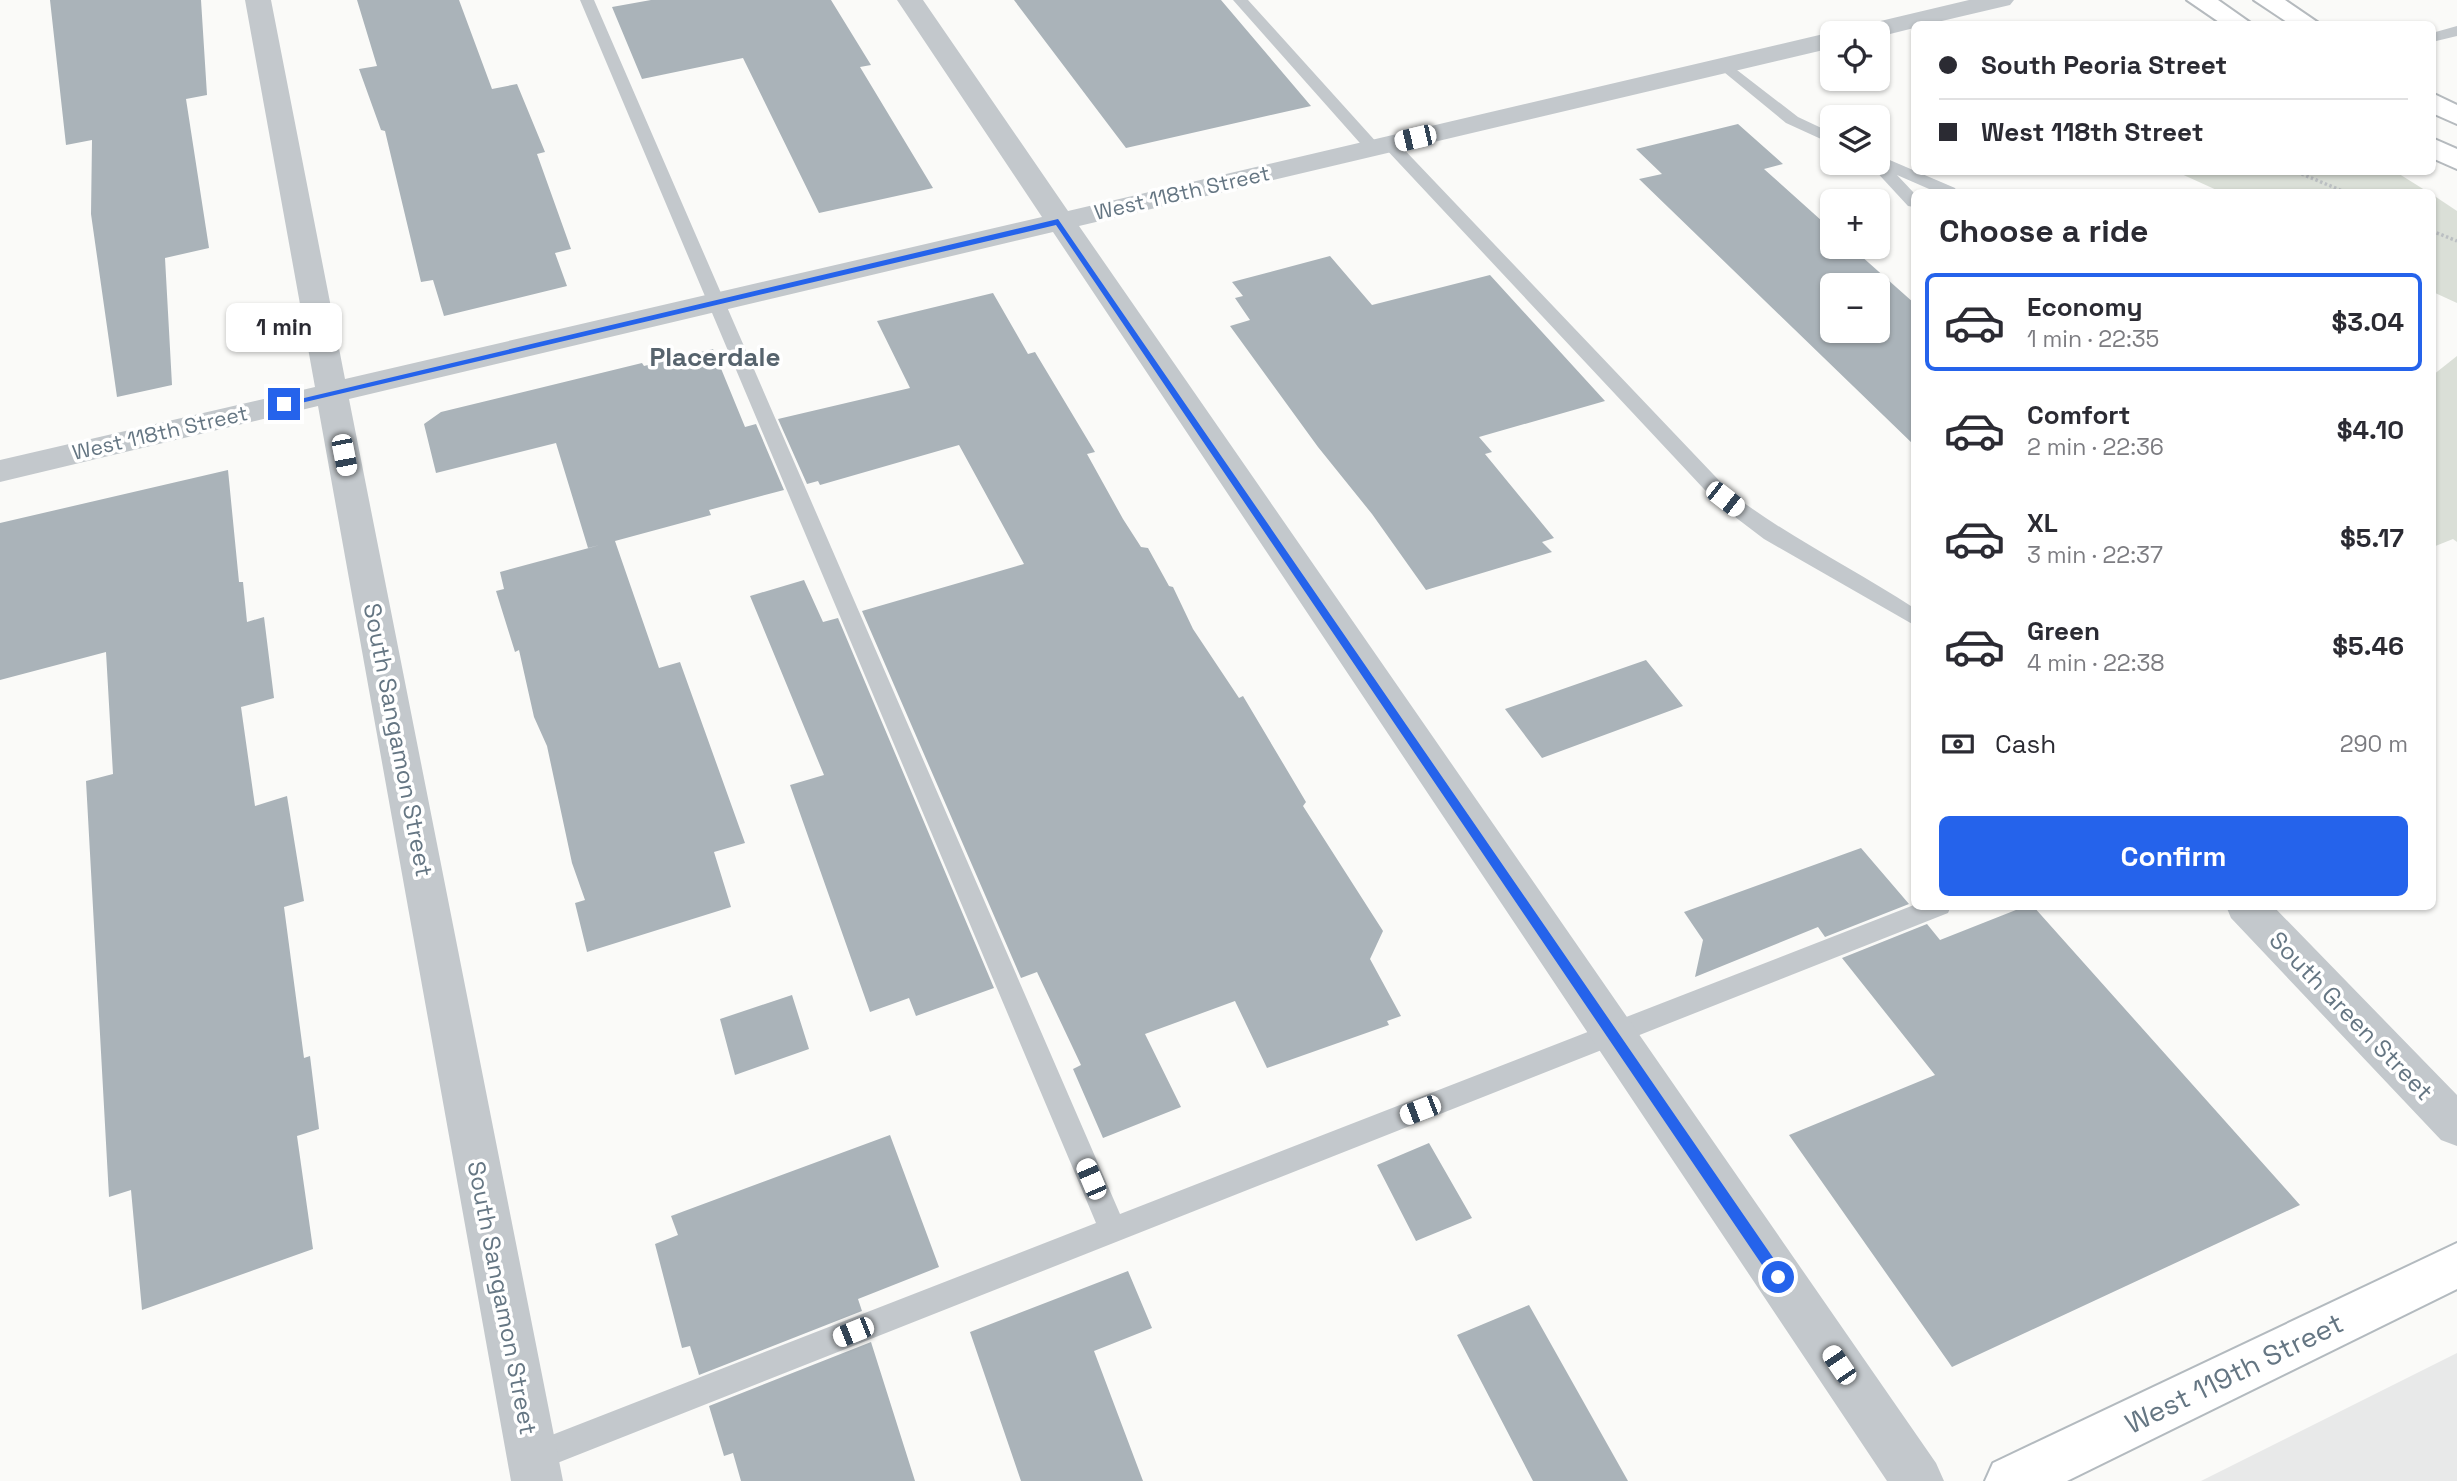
<!DOCTYPE html>
<html lang="en">
<head>
<meta charset="utf-8">
<style>
	:root { --surface:#fff; --page:#f7f7f7; --text:#2b2b33; --muted:#7c7c81; --line:#e1e1e2; --accent:#2563eb }
	body { margin:0; font-family:"Space Grotesk",sans-serif; background:var(--page); color:var(--text); height:100vh; display:flex; flex-direction:column; font-size:26px; white-space:nowrap }
	* { box-sizing:border-box; margin:0 }
	p { font-size:23px; color:var(--muted) }
	.icon { flex:none; width:38px; height:38px; fill:none; stroke:currentColor; stroke-width:2; stroke-linecap:round; stroke-linejoin:round }
	.map { position:relative; flex:1; overflow:hidden }
	.details { position:absolute; left:1911px; top:189px; width:525px; height:721px; display:flex; flex-direction:column; background:var(--surface); border-radius:10px; box-shadow:0 2px 5px #0004 }
	.details>* { flex:none }
	.top-card { position:absolute; left:1911px; top:21px; width:525px; height:154px; border-radius:10px; box-shadow:0 2px 5px #0004; display:grid; align-content:center; height:154px; padding:0 28px; background:var(--surface) }
	.controls { position:absolute; left:1820px; top:21px; display:grid; gap:14px }
	.controls a { display:grid; place-items:center; width:70px; height:70px; border-radius:10px; background:var(--surface); box-shadow:0 2px 5px #0004; font-size:35px }
	.end { position:absolute; width:32px; height:32px; margin:-16px; border:9px solid #2563eb; background:#fff; box-shadow:0 0 0 4px #fff }
	.from { border-radius:50% }
	.bubble { position:absolute; height:49px; border-radius:10px; background:var(--surface); box-shadow:0 2px 5px #0004; font-size:23px; font-weight:700; line-height:49px; text-align:center }
	.car { position:absolute; width:21px; height:42px; margin:-21px -10px; border-radius:9px; box-shadow:0 0 5px 2px #0007; background:linear-gradient(#fff 24%,#345 0 40%,#fff 0 76%,#345 0 86%,#fff 0) }
	.top-card b { display:flex; align-items:center; gap:24px; height:66px; font-size:26px }
	.top-card b+b { border-top:2px solid var(--line) }
	.top-card i { width:18px; height:18px; background:var(--text) }
	ul { padding:0; list-style:none }
	li { display:flex; align-items:center; gap:21px; height:98px; margin:0 14px 10px; padding:0 14px; border:4px solid transparent; border-radius:10px }
	li div { flex:1 }
	li b { display:block; font-size:26px }
	li em { font-style:normal; font-weight:700 }
	li.on { border-color:var(--accent) }
	li>.icon { width:63px; height:63px; stroke-width:1.5 }
	h2 { padding:0 28px; font-size:32px; line-height:84px }
	.pay { display:flex; align-items:center; gap:18px; height:77px; padding:0 28px; font-size:26px }
	.pay p { margin-inline-start:auto }
	.button { display:flex; gap:14px; margin-top:auto; padding:14px 28px }
	.button a { flex:1; height:80px; border-radius:10px; background:var(--accent); color:#fff; font-size:28px; font-weight:700; line-height:80px; text-align:center }
	.map>svg:first-child { display:block }
	.built { fill:#e8e9e9 }
	.green { fill:#dadfd7 }
	.building { fill:#aab3b9; fill-rule:evenodd }
	.lines { fill:none; stroke-linecap:round; stroke-linejoin:round }
	.secondary-casing { stroke:#b3babf; stroke-width:4 }
	.primary-casing { stroke:#b5babe; stroke-width:4 }
	.path { stroke:#bbbfc2; stroke-width:3.5; stroke-dasharray:2.5 2.5; stroke-linecap:butt }
	.lane { fill:#c3c8cc; fill-rule:evenodd }
	.street { fill:#c3c8cc; fill-rule:evenodd }
	.secondary { fill:#fff; fill-rule:evenodd }
	.primary { fill:#fff; fill-rule:evenodd }
	.route { fill:#2563eb }
	.labels { text-anchor:middle; stroke-width:7; stroke-linejoin:round; paint-order:stroke }
	.far-street-label { font-size:21px; fill:#657683; stroke:#fff }
	.street-label { font-size:24px; fill:#657683; stroke:#fff }
	.neighbourhood-label { font-size:26px; font-weight:bold; fill:#57646e; stroke:#fff }
	.near-street-label { font-size:28px; fill:#657683; stroke:#fff }
</style>
</head>
<body>
<div class="map">
<svg width="2457" height="1481" viewBox="0 0 2457 1481">
	<rect width="100%" height="100%" fill="#fafaf8"/>
	<path class="built" d="M2457 1353V1481H2201Z"/>
	<path class="green" d="M2177 172H2396L2428 192H2221Z
		M2433 195 2457 211V303L2433 292Z
		M2457 356V542L2453 539 2433 547V375Z"/>
	<path class="building" d="M50 0H201L207 95 186 99 209 248 165 258 172 385 117 397 91 214 92 140 66 145Z
		M357 0H459L492 89 517 84 545 152 537 154 571 249 555 253 567 286 444 316 433 280 421 282 385 131 381 130 359 69 377 66Z
		M651 0H831L871 65 860 67 933 188 819 213 743 58 642 79 612 7Z
		M1014 0H1221L1311 106 1126 148Z
		M1738 124 1783 164 1764 169 1832 230V247H1851L1914 303V445L1639 179 1662 174 1636 149ZM1832 285H1878V331H1832Z
		M1330 256 1372 305 1490 275 1605 401 1479 437 1492 452 1485 454 1554 538 1542 542 1552 552 1426 590 1372 514 1318 447 1230 326 1250 320 1235 298 1243 296 1232 282Z
		M993 293 1028 354 1035 352 1095 452 1087 454 1123 519 1141 547 1148 548 1169 586 1173 587 1193 629 1239 698 1243 696 1306 802 1303 806 1383 931 1370 959 1401 1016 1387 1021 1389 1025 1267 1068 1235 1001 1145 1034 1181 1107 1103 1138 1073 1069 1081 1065 1037 972 1021 978 862 611 1024 564 959 445 820 485 818 481 807 484 778 419 910 388 877 321Z
		M713 349 745 427 756 424 784 490 709 510 711 515 615 541 659 668 680 662 745 843 714 852 731 907 587 952 575 903 585 900 572 863 547 746 534 717 519 650 515 652 496 591 504 589 500 572 600 545 588 548 556 443 436 473 424 424 441 412 642 363 644 366Z
		M228 470 239 582H243L247 622 264 617 274 698 241 707 255 806 287 796 304 901 284 907 304 1058 310 1056 319 1129 297 1136 313 1249 142 1310 131 1190 109 1197 86 781 113 774 106 652 0 680V523Z
		M804 580 823 622 838 618 994 988 916 1016 909 998 870 1012 790 785 824 775 750 596Z
		M1646 660 1683 706 1542 758 1505 709Z
		M1861 848 1909 904 1825 937 1818 927 1695 977 1703 940 1684 912Z
		M2026 906H2033L2300 1205 1952 1367 1789 1135 1935 1075 1842 958 1927 924 1940 940Z
		M792 995 809 1049 735 1075 720 1019Z
		M890 1135 939 1267 858 1299 862 1311 699 1375 690 1346 682 1348 655 1244 678 1235 671 1216Z
		M1429 1143 1472 1218 1416 1241 1377 1165Z
		M1128 1271 1152 1328 1094 1351 1143 1481H1021L970 1332Z
		M1529 1305 1628 1481H1533L1457 1335Z
		M871 1342 915 1481H741L733 1453 724 1456 709 1406Z"/>
	<g class="lines">
		<g class="secondary-casing">
			<path id="secondary" d="M2457 1243V1289L2067 1481H1985L1993 1463Z"/>
		</g>
		<g class="primary-casing">
			<path id="primary" d="M2187 0H2218L2252 24H2222Z
				M2254 0H2285L2320 24H2290Z
				M2432 93 2457 105V124L2432 113Z
				M2432 138 2457 149V169L2432 158Z"/>
		</g>
		<path class="path" d="M2297 172 2345 192
			M2432 231 2457 241"/>
		<path class="lane" d="M580 0H594L1120 1214 1914 905 1951 906 1948 913 532 1473 521 1469 517 1458 521 1447 1096 1223Z
			M1233 0H1248L1379 145V151H1367Z
			M2457 26V36L2432 42V33Z
			M1724 60 1798 117 1832 133V144L1786 123 1719 68V62Z
			M1390 139 1396 141 1732 494C1790 538 1854 569 1914 608V625L1764 539 1718 504 1384 147 1382 144Z
			M1878 155 1955 188 1957 192H1936L1897 175 1914 193V207L1908 206 1872 167V163H1878Z"/>
		<path class="street" d="M245 0H271L345 379 1042 217 897 0H923L1068 211 1832 32 1836 33H1832V48L1079 226 1936 1463 1944 1481H1887L1053 232 349 399 563 1481H511L318 406 0 482V460L315 387Z
			M1969 0H2014L2010 5 1929 24H1914V28L1878 37V33H1847L1851 28Z
			M2226 906H2273L2457 1095V1146L2441 1140 2231 918Z"/>
		<use href="#secondary" class="secondary"/>
		<use href="#primary" class="primary"/>
	</g>
	<path class="route" d="M1058 219 1783 1272V1281H1773L1056 225 284 407 279 404Z"/>
	<g class="labels">
		<g class="far-street-label">
			<text transform="translate(1182 193) rotate(-13)" y="7">West 118th Street</text>
			<text transform="translate(160 433) rotate(-13)" y="7">West 118th Street</text>
		</g>
		<g class="street-label">
			<text transform="translate(398 740) rotate(79)" y="8">South Sangamon Street</text>
			<text transform="translate(2351 1016) rotate(46)" y="8">South Green Street</text>
			<text transform="translate(502 1298) rotate(79)" y="8">South Sangamon Street</text>
		</g>
		<g class="neighbourhood-label">
			<text x="715" y="366">Placerdale</text>
		</g>
		<g class="near-street-label">
			<text transform="translate(2234 1373) rotate(-26)" y="10">West 119th Street</text>
		</g>
	</g>
</svg>
<div class="controls">
<a><svg class="icon" aria-label="locate" viewBox="0 0 24 24"><circle cx="12" cy="12" r="6"/><path d="M12 2v4M12 18v4M2 12h4M18 12h4"/></svg></a>
<a><svg class="icon" aria-label="layers" viewBox="0 0 24 24"><path d="M12 4l9 5-9 5-9-5zM3 14l9 5 9-5"/></svg></a>
<a>+</a>
<a>−</a>
</div>
<i class="end from" style="left:1778px;top:1277px"></i>
<i class="end" style="left:284px;top:404px"></i>
<div class="bubble" style="left:226px;top:303px;width:116px">1 min</div>
<i class="car" style="left:1415px;top:138px;rotate:257deg"></i>
<i class="car" style="left:344px;top:455px;rotate:169deg"></i>
<i class="car" style="left:1725px;top:499px;rotate:128deg"></i>
<i class="car" style="left:1420px;top:1110px;rotate:249deg"></i>
<i class="car" style="left:1091px;top:1179px;rotate:337deg"></i>
<i class="car" style="left:853px;top:1332px;rotate:248deg"></i>
<i class="car" style="left:1839px;top:1365px;rotate:326deg"></i>
<div class="top-card">
<b><i class="from"></i>South Peoria Street</b>
<b><i></i>West 118th Street</b>
</div>
<section class="details">
<h2>Choose a ride</h2>
<ul>
<li class="on"><svg class="icon" aria-label="car" viewBox="0 0 24 24"><path d="M5 17H2v-5l4-1 3-4h7l3 4 3 1v5h-3M9 17h6M6 11h13"/><circle cx="7" cy="17" r="2"/><circle cx="17" cy="17" r="2"/></svg><div><b>Economy</b><p>1 min · 22:35</p></div><em>$3.04</em></li>
<li><svg class="icon" aria-label="car" viewBox="0 0 24 24"><path d="M5 17H2v-5l4-1 3-4h7l3 4 3 1v5h-3M9 17h6M6 11h13"/><circle cx="7" cy="17" r="2"/><circle cx="17" cy="17" r="2"/></svg><div><b>Comfort</b><p>2 min · 22:36</p></div><em>$4.10</em></li>
<li><svg class="icon" aria-label="car" viewBox="0 0 24 24"><path d="M5 17H2v-5l4-1 3-4h7l3 4 3 1v5h-3M9 17h6M6 11h13"/><circle cx="7" cy="17" r="2"/><circle cx="17" cy="17" r="2"/></svg><div><b>XL</b><p>3 min · 22:37</p></div><em>$5.17</em></li>
<li><svg class="icon" aria-label="car" viewBox="0 0 24 24"><path d="M5 17H2v-5l4-1 3-4h7l3 4 3 1v5h-3M9 17h6M6 11h13"/><circle cx="7" cy="17" r="2"/><circle cx="17" cy="17" r="2"/></svg><div><b>Green</b><p>4 min · 22:38</p></div><em>$5.46</em></li>
</ul>
<div class="pay"><svg class="icon" aria-label="cash" viewBox="0 0 24 24"><path d="M3 7h18v10H3z"/><circle cx="12" cy="12" r="2"/></svg>Cash<p>290 m</p></div>
<div class="button"><a>Confirm</a></div>
</section>
</div>
</body>
</html>
